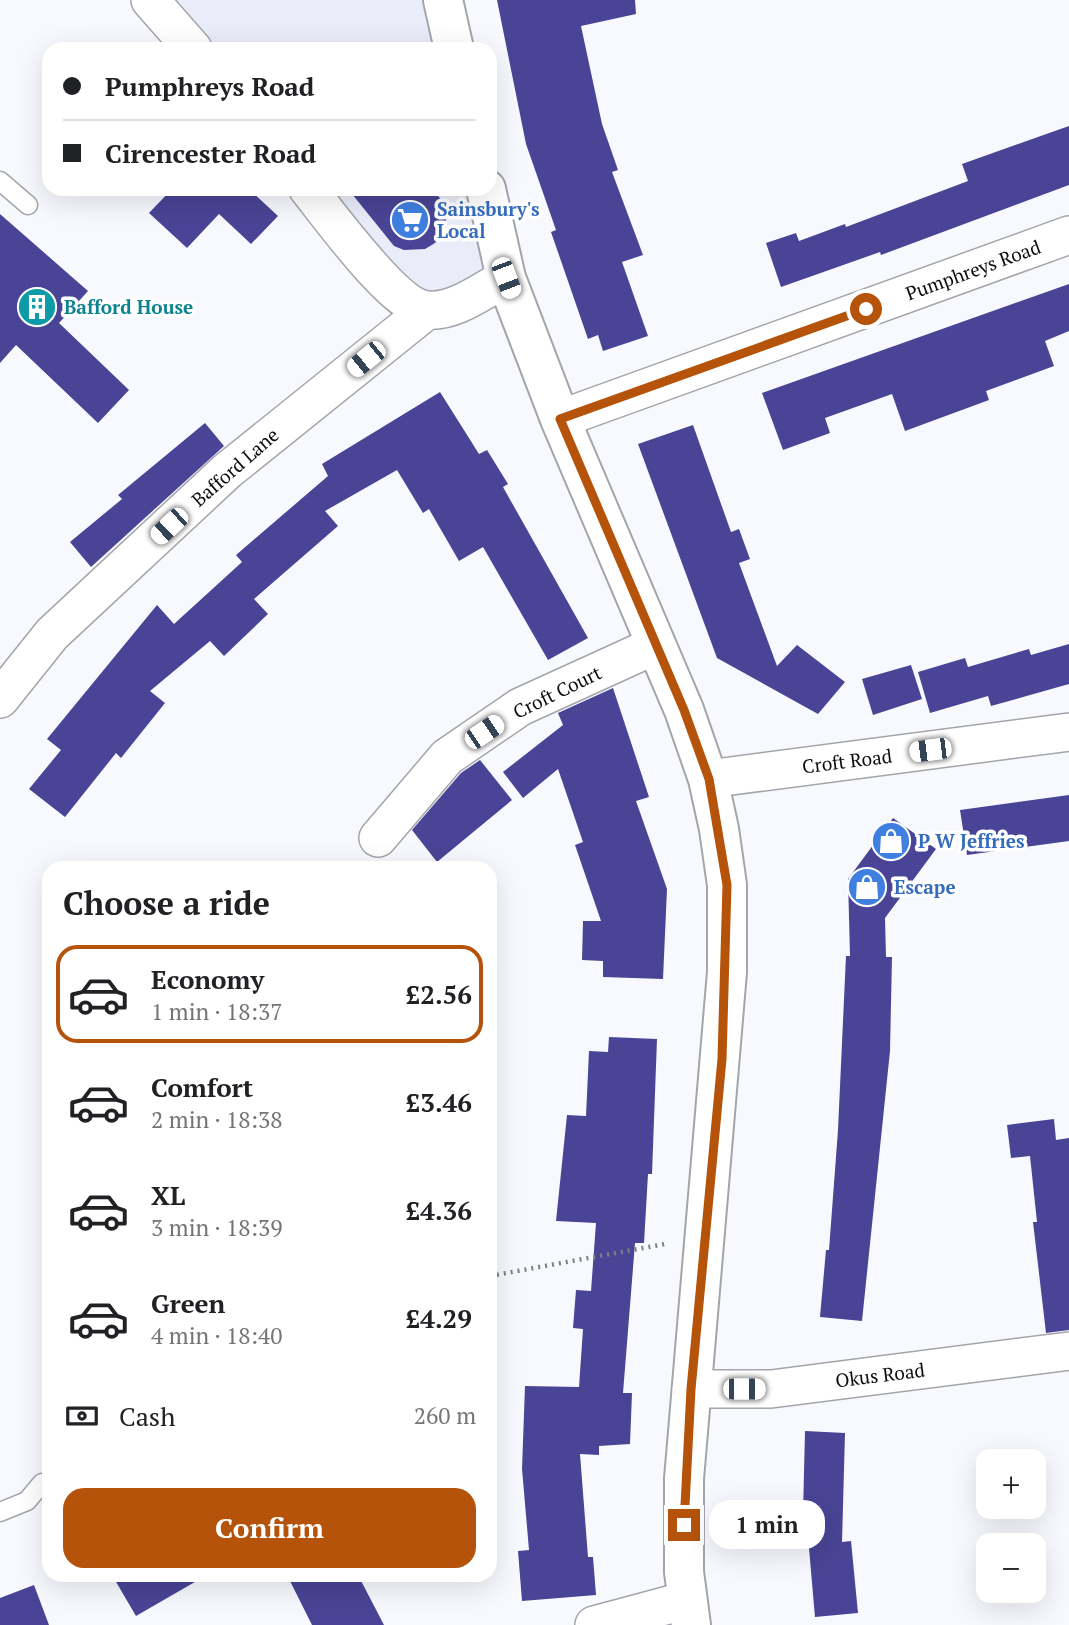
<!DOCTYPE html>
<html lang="en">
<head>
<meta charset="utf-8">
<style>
	:root { --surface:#fff; --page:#f2f2f2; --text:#202124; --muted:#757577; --line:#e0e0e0; --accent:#b45309 }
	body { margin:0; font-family:"PT Serif",serif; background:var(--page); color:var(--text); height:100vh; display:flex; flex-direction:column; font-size:26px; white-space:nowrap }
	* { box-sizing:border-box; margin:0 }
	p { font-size:23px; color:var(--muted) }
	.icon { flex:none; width:38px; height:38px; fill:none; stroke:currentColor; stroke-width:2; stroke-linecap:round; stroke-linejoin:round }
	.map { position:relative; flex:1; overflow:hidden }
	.panel { position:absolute; left:42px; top:861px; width:455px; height:721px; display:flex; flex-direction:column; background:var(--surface); border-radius:21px; box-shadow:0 7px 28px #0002 }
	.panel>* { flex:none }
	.hud { position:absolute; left:42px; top:42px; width:455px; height:154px; border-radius:21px; box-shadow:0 7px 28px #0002; display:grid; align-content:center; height:154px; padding:0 21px; background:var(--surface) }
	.buttons { position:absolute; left:976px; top:1449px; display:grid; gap:14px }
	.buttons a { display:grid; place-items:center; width:70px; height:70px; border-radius:14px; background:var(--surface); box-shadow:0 7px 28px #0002; font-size:35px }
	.end { position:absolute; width:32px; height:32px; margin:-16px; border:9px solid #b45309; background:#fff; box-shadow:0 0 0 4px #fff }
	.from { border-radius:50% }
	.bubble { position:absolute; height:49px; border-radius:21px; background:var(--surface); box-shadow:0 7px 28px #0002; font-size:23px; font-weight:600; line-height:49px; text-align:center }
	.car { position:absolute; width:21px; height:42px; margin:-21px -10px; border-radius:9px; box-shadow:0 0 5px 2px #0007; background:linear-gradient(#fff 24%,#345 0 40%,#fff 0 76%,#345 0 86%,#fff 0) }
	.hud b { display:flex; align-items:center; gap:24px; height:66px; font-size:26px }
	.hud b+b { border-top:2px solid var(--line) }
	.hud i { width:18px; height:18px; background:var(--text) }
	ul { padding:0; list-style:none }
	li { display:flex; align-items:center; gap:21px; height:98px; margin:0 14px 10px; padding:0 7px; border:4px solid transparent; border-radius:21px }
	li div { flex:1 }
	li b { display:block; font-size:26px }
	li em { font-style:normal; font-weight:600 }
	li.selected { border-color:var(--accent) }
	li>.icon { width:63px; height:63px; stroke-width:1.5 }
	h2 { padding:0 21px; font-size:32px; line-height:84px }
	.pay { display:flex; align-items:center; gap:18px; height:77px; padding:0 21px; font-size:26px }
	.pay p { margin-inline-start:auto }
	.button { display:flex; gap:14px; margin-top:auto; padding:14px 21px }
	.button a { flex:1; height:80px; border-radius:21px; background:var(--accent); color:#fff; font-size:28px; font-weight:600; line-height:80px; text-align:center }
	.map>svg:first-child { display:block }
	.built { fill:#eaecf9 }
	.building { fill:#494495 }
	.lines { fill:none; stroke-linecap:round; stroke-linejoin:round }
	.lane-casing { stroke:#a4a5ab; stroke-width:21 }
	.street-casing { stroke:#a4a5ab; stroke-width:40 }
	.primary-casing { stroke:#a4a5ab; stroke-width:42 }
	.path { stroke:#7f8083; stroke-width:4.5; stroke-dasharray:2 5; stroke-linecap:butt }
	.lane { stroke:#fff; stroke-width:18 }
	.street { stroke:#fff; stroke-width:37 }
	.primary { stroke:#fff; stroke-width:38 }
	.route { stroke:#b45309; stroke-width:9 }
	.labels { text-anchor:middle; stroke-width:7; stroke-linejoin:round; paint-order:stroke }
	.shop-label { font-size:19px; font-weight:bold; fill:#366cbe; stroke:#fff; text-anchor:start }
	.street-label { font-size:19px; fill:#0d0d0f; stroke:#fff }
	.culture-label { font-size:19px; font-weight:bold; fill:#0d838f; stroke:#fff; text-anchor:start }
</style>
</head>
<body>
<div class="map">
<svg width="1069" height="1625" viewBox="0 0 1069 1625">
	<rect width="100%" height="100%" fill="#f8f9fe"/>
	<path class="built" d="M167 0H443L454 49H193Z
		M308 189H486L506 278 426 311Z"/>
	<path class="building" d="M497 0H635L636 14 581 26 602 124 618 170 612 172 643 255 622 262 648 336 603 351 598 335 588 339 551 232 556 230 526 144Z
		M1069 126V185L881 255 880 252 781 287 766 243 796 233 799 241 845 224 846 227 968 181 962 164Z
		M172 189H249L278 216 251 244 219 214 187 248 149 213Z
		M348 189H433L445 205 446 226 435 243 425 249 404 250 394 246Z
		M0 214 88 291 59 323 129 390 98 423 16 345 0 363Z
		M1069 284V331L1045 341 1054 366 986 391 989 400 905 431 892 394 825 418 830 433 783 450 762 393Z
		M440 392 479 454 487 450 508 484 503 487 588 638 548 660 483 547 459 561 429 509 423 513 397 470 325 511 338 526 254 599 268 614 224 656 210 641 150 691 165 703 121 758 116 753 65 817 29 789 61 750 47 739 157 605 174 624 242 562 236 555 328 476 322 464Z
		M205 423 224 446 91 567 70 542 122 499 118 495Z
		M693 425 731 532 739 529 750 559 739 563 777 666 797 645 845 682 818 714 717 658 638 444Z
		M1069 644V684L991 706 988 696 930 713 918 672 965 658 968 667 1029 649 1031 655Z
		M911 665 922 699 873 715 862 679Z
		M613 688 649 797 636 801 667 889 663 979 603 977V961L582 960 583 921H601L575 845 583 842 558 769 523 798 503 772 563 725 558 713Z
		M480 760 512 800 437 862 412 830 461 773Z
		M1069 795V841L967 855 960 810Z
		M893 818 936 849 885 918 886 957H892L890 1051 862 1321 820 1317 826 1250H829L838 1130 846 956H850L848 879Z
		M609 1037 657 1039 652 1174H648L644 1243H635L623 1393H632L630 1444 599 1446V1455L580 1454 588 1557H593L596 1595 522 1601 518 1551 529 1550 522 1469 525 1386 579 1387 583 1329 573 1328 576 1290 591 1291 596 1223 556 1221 567 1115 586 1116 589 1051 608 1052Z
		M1054 1119 1056 1140 1069 1138V1330L1046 1333 1033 1222H1037L1030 1156 1011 1158 1007 1125Z
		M805 1431 845 1433 842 1542 851 1541 858 1613 815 1617 806 1514H803Z
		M112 1575H207L136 1616Z
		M287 1575H358L384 1625H312Z
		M34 1585 49 1625H0V1598Z"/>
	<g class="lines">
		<g class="lane-casing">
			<path id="lane" d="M0 181 28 205
				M0 1512 27 1501 42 1483"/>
		</g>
		<g class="street-casing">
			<path id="street" d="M150 0 193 49
				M308 189C329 215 395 307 427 310 454 313 483 290 506 278
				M560 419 1069 235
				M0 699 52 634 227 471 426 311
				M708 779 1069 732
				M378 838 447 757 520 707 656 645
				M691 1389H771L1069 1351
				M594 1625 687 1600"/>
		</g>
		<g class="primary-casing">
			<path id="primary" d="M443 0 454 49
				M486 189 506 278 560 419 684 710 708 779 719 829 727 885V972L684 1479V1572L691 1625"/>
		</g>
		<path class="path" d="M490 1276 665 1244"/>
		<use href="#lane" class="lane"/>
		<use href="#street" class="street"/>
		<use href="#primary" class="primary"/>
	</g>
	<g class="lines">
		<path class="route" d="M684 1525 691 1389 722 1059 727 885 709 779 684 710 560 419 866 309"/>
	</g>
	<defs>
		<g id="supermarket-disc" transform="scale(2.0125)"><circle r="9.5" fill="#3f7fe0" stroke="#fff"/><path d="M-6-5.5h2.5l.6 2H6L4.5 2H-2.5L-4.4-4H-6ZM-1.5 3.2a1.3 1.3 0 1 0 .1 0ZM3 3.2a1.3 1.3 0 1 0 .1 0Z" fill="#fff"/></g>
		<g id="building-disc" transform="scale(2.0125)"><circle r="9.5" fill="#0f9aa8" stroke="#fff"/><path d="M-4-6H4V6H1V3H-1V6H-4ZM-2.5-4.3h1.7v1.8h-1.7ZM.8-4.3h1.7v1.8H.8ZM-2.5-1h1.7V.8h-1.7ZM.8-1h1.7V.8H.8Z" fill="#fff"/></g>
		<g id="shop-disc" transform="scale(2.0125)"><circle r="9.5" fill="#3f7fe0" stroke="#fff"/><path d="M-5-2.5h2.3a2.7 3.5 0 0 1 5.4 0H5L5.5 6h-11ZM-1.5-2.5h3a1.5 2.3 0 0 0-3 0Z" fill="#fff"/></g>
	</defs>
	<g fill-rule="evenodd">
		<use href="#supermarket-disc" x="410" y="220"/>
		<use href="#building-disc" x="37" y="307"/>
		<use href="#shop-disc" x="891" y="841"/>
		<use href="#shop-disc" x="867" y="887"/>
	</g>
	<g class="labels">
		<g class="shop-label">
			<text x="437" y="216">Sainsbury's<tspan x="437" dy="22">Local</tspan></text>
			<text x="918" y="848">P W Jeffries</text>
			<text x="894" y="894">Escape</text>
		</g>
		<g class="street-label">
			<text transform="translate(973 270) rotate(-20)" y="7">Pumphreys Road</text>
			<text transform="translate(235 467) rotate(-41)" y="7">Bafford Lane</text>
			<text transform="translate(557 692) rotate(-26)" y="7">Croft Court</text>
			<text transform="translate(847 761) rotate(-7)" y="7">Croft Road</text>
			<text transform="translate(880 1375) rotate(-7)" y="7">Okus Road</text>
		</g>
		<g class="culture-label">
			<text x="64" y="314">Bafford House</text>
		</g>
	</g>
</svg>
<div class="buttons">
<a>+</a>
<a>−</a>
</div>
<i class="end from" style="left:866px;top:309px"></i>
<i class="end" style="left:684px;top:1525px"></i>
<div class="bubble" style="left:709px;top:1500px;width:116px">1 min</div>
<i class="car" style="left:506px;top:278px;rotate:159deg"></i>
<i class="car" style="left:366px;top:359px;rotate:231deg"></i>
<i class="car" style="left:169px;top:526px;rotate:227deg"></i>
<i class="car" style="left:484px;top:732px;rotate:56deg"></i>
<i class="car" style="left:930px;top:750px;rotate:263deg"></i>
<i class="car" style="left:744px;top:1389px;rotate:90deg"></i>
<div class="hud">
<b><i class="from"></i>Pumphreys Road</b>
<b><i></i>Cirencester Road</b>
</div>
<section class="panel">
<h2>Choose a ride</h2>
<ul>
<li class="selected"><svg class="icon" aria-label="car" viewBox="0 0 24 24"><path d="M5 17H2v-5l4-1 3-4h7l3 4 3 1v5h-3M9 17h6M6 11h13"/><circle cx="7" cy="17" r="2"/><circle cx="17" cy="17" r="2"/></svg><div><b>Economy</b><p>1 min · 18:37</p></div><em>£2.56</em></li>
<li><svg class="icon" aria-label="car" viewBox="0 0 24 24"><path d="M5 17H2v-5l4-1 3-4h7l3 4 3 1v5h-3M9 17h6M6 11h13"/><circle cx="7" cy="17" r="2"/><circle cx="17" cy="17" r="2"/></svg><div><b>Comfort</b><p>2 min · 18:38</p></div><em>£3.46</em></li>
<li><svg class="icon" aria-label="car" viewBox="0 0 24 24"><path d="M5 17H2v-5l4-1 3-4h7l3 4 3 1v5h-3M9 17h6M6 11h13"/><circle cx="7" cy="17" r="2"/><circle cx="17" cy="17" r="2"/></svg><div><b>XL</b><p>3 min · 18:39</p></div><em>£4.36</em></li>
<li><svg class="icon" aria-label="car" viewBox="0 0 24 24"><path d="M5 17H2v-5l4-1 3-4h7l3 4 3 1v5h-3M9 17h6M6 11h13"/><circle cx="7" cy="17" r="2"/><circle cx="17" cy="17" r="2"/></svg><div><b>Green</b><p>4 min · 18:40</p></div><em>£4.29</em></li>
</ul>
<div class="pay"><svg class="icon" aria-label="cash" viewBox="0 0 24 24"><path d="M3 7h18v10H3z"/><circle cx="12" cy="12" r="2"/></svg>Cash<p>260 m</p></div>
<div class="button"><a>Confirm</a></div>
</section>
</div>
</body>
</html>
